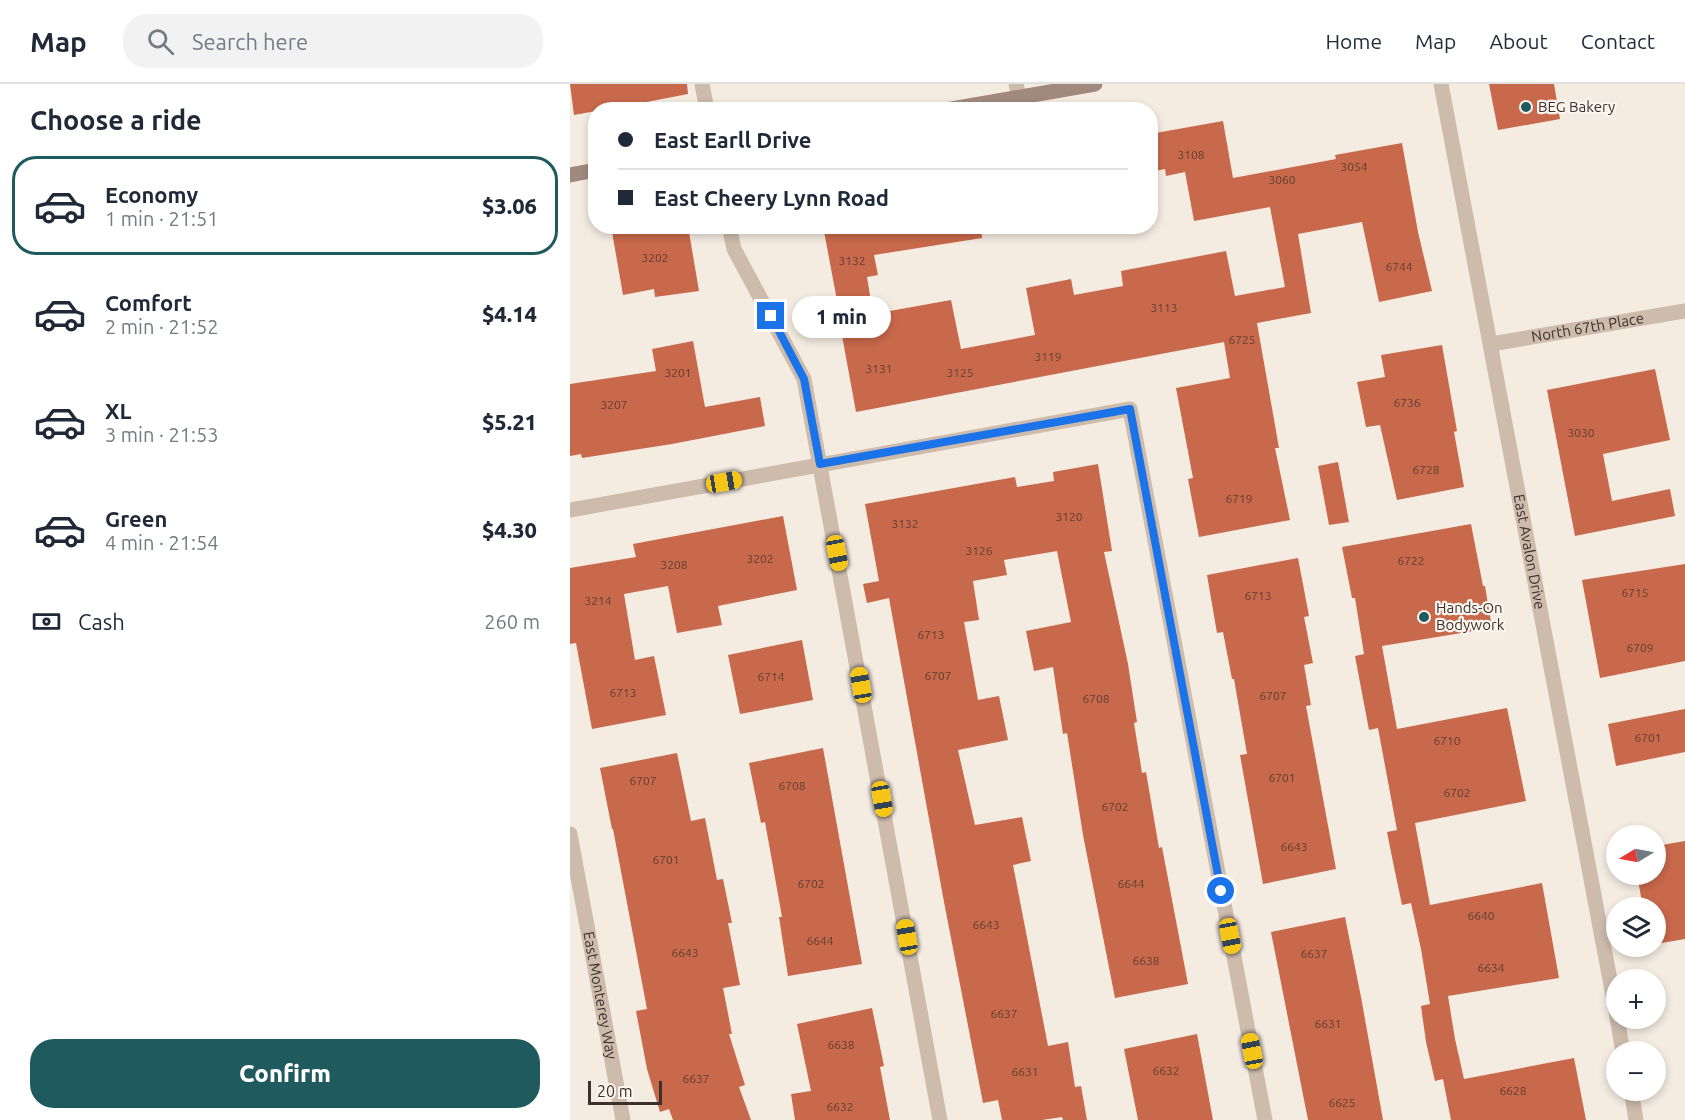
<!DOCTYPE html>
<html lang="en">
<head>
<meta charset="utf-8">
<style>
	:root { --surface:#fff; --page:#f2f2f3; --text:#1f2937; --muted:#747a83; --line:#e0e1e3; --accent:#1f5a5e }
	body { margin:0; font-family:Ubuntu,sans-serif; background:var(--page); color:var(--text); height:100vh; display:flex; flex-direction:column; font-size:22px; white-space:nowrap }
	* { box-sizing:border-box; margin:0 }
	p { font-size:20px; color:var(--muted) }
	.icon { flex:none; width:33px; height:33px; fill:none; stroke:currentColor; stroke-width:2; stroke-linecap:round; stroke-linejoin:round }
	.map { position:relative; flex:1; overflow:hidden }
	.details { display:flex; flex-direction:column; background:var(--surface); width:570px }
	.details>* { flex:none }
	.top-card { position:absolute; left:18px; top:18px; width:570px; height:132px; border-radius:24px; box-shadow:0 3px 9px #0003; display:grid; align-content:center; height:132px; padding:0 30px; background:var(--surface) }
	.needle { width:39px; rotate:260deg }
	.buttons { position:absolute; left:1036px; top:741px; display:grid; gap:12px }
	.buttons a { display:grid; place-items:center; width:60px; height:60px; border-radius:50%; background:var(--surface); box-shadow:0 3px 9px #0003; font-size:30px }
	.scale { position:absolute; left:18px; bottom:15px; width:74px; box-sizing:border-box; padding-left:6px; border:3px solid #3b302b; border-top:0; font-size:16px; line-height:21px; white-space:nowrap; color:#3b302b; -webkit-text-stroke:4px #fbf5ee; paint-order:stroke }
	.end { position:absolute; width:27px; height:27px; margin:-14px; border:8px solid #1a73e8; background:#fff; box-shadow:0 0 0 3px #fff }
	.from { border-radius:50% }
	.bubble { position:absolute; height:42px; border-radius:21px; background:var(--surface); box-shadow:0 3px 9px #0003; font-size:20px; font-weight:800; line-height:42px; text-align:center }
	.car { position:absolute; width:18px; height:36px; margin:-18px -9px; border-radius:8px; box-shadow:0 0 4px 2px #0007; background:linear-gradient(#f5c518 24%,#345 0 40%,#f5c518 0 76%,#345 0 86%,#f5c518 0) }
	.top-card b { display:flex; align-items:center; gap:21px; height:57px; font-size:22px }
	.top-card b+b { border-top:2px solid var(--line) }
	.top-card i { width:15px; height:15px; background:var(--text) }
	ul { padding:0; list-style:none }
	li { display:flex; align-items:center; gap:18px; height:99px; margin:0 12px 9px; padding:0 18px; border:3px solid transparent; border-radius:24px }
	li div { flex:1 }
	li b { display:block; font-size:22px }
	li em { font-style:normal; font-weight:800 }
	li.active { border-color:var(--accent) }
	li>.icon { width:54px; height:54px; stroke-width:1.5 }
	h2 { padding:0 30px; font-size:27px; line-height:72px }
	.pay { display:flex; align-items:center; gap:15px; height:66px; padding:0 30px; font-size:22px }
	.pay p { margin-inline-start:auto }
	.cta { display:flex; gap:12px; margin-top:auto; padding:12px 30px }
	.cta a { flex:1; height:69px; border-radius:24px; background:var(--accent); color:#fff; font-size:24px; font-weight:800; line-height:69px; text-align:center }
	header { display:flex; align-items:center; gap:36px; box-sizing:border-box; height:84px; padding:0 30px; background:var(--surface); border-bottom:2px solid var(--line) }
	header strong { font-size:28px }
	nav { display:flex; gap:33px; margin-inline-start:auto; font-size:21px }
	.search { width:420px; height:54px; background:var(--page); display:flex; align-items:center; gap:15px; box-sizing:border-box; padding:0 21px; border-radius:24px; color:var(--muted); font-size:22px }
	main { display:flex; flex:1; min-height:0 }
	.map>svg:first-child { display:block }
	.building { fill:#c8694b }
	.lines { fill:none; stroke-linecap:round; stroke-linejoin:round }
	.minor { stroke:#cdbbac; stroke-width:15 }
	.secondary { stroke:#a18a7d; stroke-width:15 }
	.route { stroke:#1a73e8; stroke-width:8 }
	.poi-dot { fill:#1f5a5e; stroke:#fbf5ee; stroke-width:2 }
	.labels { text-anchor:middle; stroke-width:4.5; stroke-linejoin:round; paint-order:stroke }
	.number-label { font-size:12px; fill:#5e3e33 }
	.poi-label { font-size:15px; fill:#3b302b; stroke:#fbf5ee; text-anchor:start }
	.street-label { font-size:15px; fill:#3b302b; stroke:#fbf5ee }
</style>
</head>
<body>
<header>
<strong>Map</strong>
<div class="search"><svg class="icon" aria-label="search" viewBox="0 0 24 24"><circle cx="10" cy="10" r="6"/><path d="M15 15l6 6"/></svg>Search here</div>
<nav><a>Home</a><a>Map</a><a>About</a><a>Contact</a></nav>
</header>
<main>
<section class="details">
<h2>Choose a ride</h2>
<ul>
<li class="active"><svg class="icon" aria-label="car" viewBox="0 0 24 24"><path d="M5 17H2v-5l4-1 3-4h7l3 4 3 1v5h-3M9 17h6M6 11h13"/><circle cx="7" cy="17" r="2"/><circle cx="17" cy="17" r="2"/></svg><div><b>Economy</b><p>1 min · 21:51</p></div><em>$3.06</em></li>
<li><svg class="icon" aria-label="car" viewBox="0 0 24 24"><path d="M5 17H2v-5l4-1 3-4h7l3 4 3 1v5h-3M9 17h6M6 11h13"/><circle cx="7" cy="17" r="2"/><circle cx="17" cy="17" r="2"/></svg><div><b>Comfort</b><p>2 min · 21:52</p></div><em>$4.14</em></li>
<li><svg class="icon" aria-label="car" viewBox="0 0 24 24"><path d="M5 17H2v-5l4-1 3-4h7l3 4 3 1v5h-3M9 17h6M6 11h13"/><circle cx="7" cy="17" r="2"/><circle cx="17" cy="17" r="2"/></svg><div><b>XL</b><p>3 min · 21:53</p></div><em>$5.21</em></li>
<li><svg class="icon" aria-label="car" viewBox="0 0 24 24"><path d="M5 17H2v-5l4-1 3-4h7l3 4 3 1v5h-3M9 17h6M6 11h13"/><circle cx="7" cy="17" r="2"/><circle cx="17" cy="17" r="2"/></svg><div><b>Green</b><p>4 min · 21:54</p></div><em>$4.30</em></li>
</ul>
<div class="pay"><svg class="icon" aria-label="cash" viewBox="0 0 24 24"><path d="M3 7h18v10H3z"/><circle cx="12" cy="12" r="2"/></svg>Cash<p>260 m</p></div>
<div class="cta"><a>Confirm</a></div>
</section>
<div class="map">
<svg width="1115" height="1036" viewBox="0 0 1115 1036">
	<rect width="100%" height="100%" fill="#f4ebe1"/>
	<path class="building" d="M0 0H117L118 10 35 26H26V27L4 31Z
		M919 0H984L990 35 928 46Z
		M653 37 663 94 766 75 765 71 832 59 848 148 862 207 809 218 792 138 728 150 741 229 687 239 709 364H705L720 436 629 453 618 395 623 394 606 304 660 294 654 258 286 328 271 246 265 247 262 228 269 227 253 142H411L412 154 304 171 308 191 297 193 303 230 381 216 391 265 465 251 456 204 501 195 504 211 553 202 551 187 656 167 665 212 715 203 700 123 624 137 615 88 596 92 595 85 580 88V50Z
		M41 142H118L129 207 85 213 84 205 53 211Z
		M123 257 135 323 190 313 195 342 102 360 12 374 11 370 0 372V300L86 287 82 265Z
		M872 261 887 347 884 348 894 403 827 416 810 341 796 343 787 298 815 293 811 271Z
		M1085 285 1100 356 1033 370 1042 417 1100 405 1105 432 1005 452 977 306Z
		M768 378 779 438 759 441 748 382Z
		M528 380 542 467 534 468 558 580 567 638 564 639 572 689 576 688 589 764 592 763 618 900 545 914 513 751 497 649 493 650 483 583 464 587 456 547 501 538 487 467 434 476 437 491 403 497 409 536 394 538 408 616 429 612 438 656 388 666 405 741 452 733 461 777 443 781 478 962 498 958 505 1003 511 1002 517 1036H493L492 1033 472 1036H432L428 1016 413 1019 374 818 319 514 297 519 293 500 309 497 295 420 445 393 447 403 484 397 483 388Z
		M213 432 227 506 148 522 152 541 107 549 98 502 54 510 65 576 84 572 96 631 22 645 6 559 0 560V484L66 473 63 460Z
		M901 440 913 502H915L922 544 812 562 827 645 937 624 956 717 845 739 860 821 972 799 989 894 878 912 885 955 894 995 1004 974 1016 1036H881L873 995 865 997 856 958 851 922 860 920 851 865 841 819 832 821 824 783 817 748 827 746 808 644 799 646 785 572 794 570 785 514H782L772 463Z
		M728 474 739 532 734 533 743 579 734 581 741 621 736 622 766 785 693 800 670 671 677 670 664 595H662L653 548 647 549 637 491Z
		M1115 480V577L1030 594 1012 496Z
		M232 556 243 616 170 630 158 571Z
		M1115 625V668L1046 682 1038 640Z
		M253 664 292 880 218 892 209 833H212L204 788 195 738 191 739 179 679Z
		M107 669 121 737 135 734 147 796 153 795 162 839H158L170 901 153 904 162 950H159L175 1001 169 1003 181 1036H103L99 1025 90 1028 77 985 66 927 77 925 43 745H42L30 684Z
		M1115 757V855L1086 860V824H1073L1067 790H1086V762Z
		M775 833 791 913 813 1036H738L701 848Z
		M302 924 314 982 310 983 320 1036H225L221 1010 241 1007 227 940Z
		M627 950 643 1036H568L554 965Z"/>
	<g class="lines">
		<g class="minor">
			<path d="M132 0 137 26"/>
			<path d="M446 0 449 13"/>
			<path id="s1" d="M871 0 1047 933"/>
			<path d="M159 142 164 165 234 295 370 1036"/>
			<path id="s2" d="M921 260 1115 227"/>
			<path d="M0 426 560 325 695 1036"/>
			<path id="s3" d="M0 750 53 1036"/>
			<path d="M1047 934 1053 968"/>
			<path d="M1061 1006 1066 1036"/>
		</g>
		<path class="secondary" d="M376 26 525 0
			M0 91 26 86"/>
	</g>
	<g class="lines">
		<path class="route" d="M201 232 234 295 250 380 560 325 651 807"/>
	</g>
	<g class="poi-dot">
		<circle cx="956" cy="23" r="6"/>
		<circle cx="854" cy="533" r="6"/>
	</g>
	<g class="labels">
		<g class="number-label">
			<text x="621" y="75">3108</text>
			<text x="784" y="87">3054</text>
			<text x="712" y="100">3060</text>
			<text x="85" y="178">3202</text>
			<text x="282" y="181">3132</text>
			<text x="829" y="187">6744</text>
			<text x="594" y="228">3113</text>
			<text x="672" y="260">6725</text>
			<text x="478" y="277">3119</text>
			<text x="309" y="289">3131</text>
			<text x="108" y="293">3201</text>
			<text x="390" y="293">3125</text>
			<text x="837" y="323">6736</text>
			<text x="44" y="325">3207</text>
			<text x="1011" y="353">3030</text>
			<text x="856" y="390">6728</text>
			<text x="669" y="419">6719</text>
			<text x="499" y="437">3120</text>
			<text x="335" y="444">3132</text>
			<text x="409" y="471">3126</text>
			<text x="190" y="479">3202</text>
			<text x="841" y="481">6722</text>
			<text x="104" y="485">3208</text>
			<text x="1065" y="513">6715</text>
			<text x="688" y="516">6713</text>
			<text x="28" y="521">3214</text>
			<text x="361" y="555">6713</text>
			<text x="1070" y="568">6709</text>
			<text x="368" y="596">6707</text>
			<text x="201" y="597">6714</text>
			<text x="53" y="613">6713</text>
			<text x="703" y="616">6707</text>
			<text x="526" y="619">6708</text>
			<text x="1078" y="658">6701</text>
			<text x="877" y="661">6710</text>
			<text x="712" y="698">6701</text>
			<text x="73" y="701">6707</text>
			<text x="222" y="706">6708</text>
			<text x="887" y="713">6702</text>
			<text x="545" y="727">6702</text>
			<text x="724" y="767">6643</text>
			<text x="96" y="780">6701</text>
			<text x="241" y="804">6702</text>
			<text x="561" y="804">6644</text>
			<text x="911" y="836">6640</text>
			<text x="416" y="845">6643</text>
			<text x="250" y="861">6644</text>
			<text x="115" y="873">6643</text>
			<text x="744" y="874">6637</text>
			<text x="576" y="881">6638</text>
			<text x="921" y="888">6634</text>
			<text x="434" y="934">6637</text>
			<text x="758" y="944">6631</text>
			<text x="271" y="965">6638</text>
			<text x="596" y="991">6632</text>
			<text x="455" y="992">6631</text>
			<text x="126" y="999">6637</text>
			<text x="943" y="1011">6628</text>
			<text x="772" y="1023">6625</text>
			<text x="270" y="1027">6632</text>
		</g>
		<g class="poi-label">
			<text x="968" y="28">BEG Bakery</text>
			<text x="866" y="529">Hands-On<tspan x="866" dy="17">Bodywork</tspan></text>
		</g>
		<g class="street-label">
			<text dy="5" stroke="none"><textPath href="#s2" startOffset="98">North 67th Place</textPath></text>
			<text dy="5" stroke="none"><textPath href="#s1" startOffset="476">East Avalon Drive</textPath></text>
			<text dy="5" stroke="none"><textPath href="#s3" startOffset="164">East Monterey Way</textPath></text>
		</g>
	</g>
</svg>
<div class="buttons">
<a><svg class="needle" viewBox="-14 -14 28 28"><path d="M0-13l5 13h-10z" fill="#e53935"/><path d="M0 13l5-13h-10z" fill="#747a83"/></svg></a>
<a><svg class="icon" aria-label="layers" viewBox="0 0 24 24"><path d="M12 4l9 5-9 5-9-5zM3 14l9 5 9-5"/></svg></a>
<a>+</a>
<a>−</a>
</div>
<div class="scale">20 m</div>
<i class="end from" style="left:651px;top:807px"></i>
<i class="end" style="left:201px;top:232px"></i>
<div class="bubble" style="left:222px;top:212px;width:99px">1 min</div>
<i class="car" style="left:154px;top:398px;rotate:80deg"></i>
<i class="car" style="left:267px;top:469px;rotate:169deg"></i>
<i class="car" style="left:291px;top:601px;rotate:350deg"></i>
<i class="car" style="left:312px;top:715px;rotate:170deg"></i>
<i class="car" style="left:660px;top:852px;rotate:169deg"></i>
<i class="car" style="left:337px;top:853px;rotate:350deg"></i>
<i class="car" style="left:682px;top:967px;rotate:349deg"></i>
<div class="top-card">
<b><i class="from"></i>East Earll Drive</b>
<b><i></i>East Cheery Lynn Road</b>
</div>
</div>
</main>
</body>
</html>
